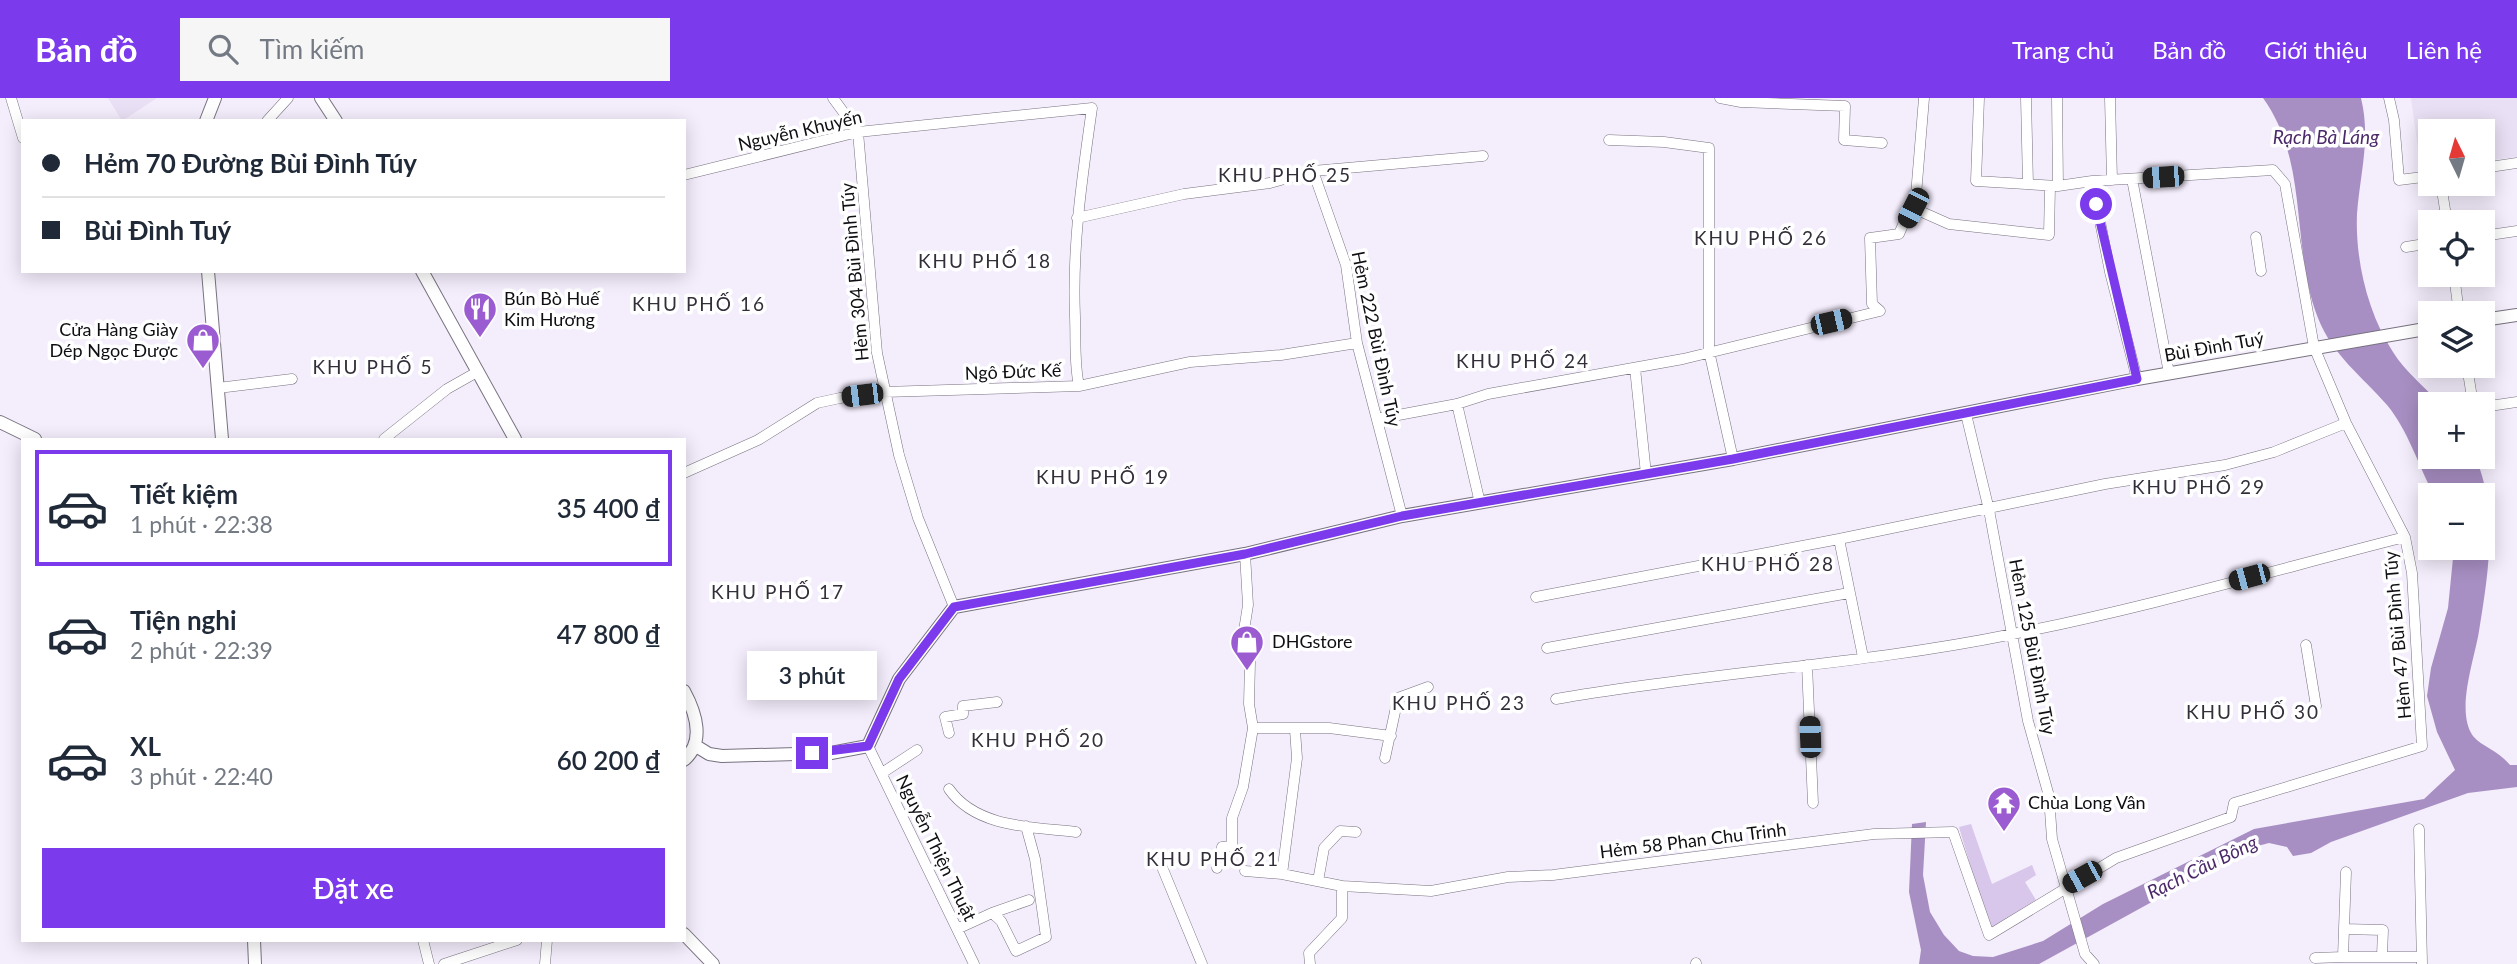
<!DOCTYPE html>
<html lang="vi">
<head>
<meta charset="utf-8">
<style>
	:root { --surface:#fff; --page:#f6f6f7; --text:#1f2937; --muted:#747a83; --line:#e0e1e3; --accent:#7c3aed }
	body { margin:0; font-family:Lato,sans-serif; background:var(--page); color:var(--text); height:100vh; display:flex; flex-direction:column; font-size:26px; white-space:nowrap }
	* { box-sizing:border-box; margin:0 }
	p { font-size:23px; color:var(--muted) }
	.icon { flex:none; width:38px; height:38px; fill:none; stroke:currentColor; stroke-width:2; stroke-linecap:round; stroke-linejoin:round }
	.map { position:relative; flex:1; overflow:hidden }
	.details { position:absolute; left:21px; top:340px; width:665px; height:504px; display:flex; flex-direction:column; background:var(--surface); border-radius:0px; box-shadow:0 4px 18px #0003 }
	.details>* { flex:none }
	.hud { position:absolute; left:21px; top:21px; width:665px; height:154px; border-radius:0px; box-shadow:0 4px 18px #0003; display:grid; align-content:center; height:154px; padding:0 21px; background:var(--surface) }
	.needle { width:46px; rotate:355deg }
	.tools { position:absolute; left:2418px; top:21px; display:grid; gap:14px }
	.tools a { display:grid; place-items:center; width:77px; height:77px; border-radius:0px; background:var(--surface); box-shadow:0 4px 18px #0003; font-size:35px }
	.end { position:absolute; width:32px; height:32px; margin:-16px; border:9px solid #7c3aed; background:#fff; box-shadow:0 0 0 4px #fff }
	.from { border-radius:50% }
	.bubble { position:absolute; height:49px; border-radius:0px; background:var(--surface); box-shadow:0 4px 18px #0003; font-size:23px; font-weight:600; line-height:49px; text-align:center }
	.car { position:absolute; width:21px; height:42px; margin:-21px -10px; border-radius:9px; box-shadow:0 0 5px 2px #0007; background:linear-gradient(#222 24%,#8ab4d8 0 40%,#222 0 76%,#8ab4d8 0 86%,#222 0) }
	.hud b { display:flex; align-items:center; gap:24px; height:66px; font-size:26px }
	.hud b+b { border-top:2px solid var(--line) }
	.hud i { width:18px; height:18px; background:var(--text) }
	ul { padding:12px 0 0; list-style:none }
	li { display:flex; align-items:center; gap:21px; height:116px; margin:0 14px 10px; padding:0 7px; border:4px solid transparent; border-radius:0px }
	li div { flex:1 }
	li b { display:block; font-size:26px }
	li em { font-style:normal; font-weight:600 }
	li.selected { border-color:var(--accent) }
	li>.icon { width:63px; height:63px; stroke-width:1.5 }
	.primary-button { display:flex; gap:14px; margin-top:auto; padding:14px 21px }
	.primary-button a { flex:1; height:80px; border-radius:0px; background:var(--accent); color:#fff; font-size:28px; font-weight:600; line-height:80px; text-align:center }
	header { display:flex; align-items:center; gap:42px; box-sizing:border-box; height:98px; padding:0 35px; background:var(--accent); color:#fff }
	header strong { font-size:33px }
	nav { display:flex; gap:38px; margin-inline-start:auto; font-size:24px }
	.search { width:490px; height:63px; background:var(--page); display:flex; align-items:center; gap:18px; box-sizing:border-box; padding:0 24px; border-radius:0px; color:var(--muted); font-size:26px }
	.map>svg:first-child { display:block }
	.built { fill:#eae0f5 }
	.green { fill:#d8c6eb }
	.water { fill:#a88fc3 }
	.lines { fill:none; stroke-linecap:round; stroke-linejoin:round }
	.street-casing { stroke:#78727f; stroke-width:11 }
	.secondary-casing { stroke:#78727f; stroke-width:14 }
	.street { stroke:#fff; stroke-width:10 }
	.secondary { stroke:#fff; stroke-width:12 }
	.route { stroke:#7c3aed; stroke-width:9 }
	.labels { text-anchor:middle; stroke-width:7; stroke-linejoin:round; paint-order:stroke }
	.street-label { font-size:18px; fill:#100e13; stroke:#fff }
	.poi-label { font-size:18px; fill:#100e13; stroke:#fff; text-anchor:start }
	.water-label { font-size:19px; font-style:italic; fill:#4c2a6a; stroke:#fff }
	.neighbourhood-label { font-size:19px; letter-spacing:2px; fill:#332e39; stroke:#fff }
</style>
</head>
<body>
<header>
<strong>Bản đồ</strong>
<div class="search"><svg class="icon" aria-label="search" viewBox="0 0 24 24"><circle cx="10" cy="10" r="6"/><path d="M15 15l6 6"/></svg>Tìm kiếm</div>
<nav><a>Trang chủ</a><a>Bản đồ</a><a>Giới thiệu</a><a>Liên hệ</a></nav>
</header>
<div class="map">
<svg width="2517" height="866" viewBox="0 0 2517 866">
	<rect width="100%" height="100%" fill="#f4edfc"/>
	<path class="built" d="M108 0H157L122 23Z
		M2411 0H2517V59L2483 63V33H2431V70L2421 72Z"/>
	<path class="green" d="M1971 726 1992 786 2032 767 2036 777 2025 784 2036 802 1989 831 1959 729Z"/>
	<path class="water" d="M2263 0H2361C2371 41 2360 76 2357 116 2355 162 2368 216 2393 254 2405 274 2425 288 2439 306H2431V359H2475C2499 411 2488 478 2479 533 2475 560 2455 613 2473 638 2482 649 2498 652 2510 667H2517V689L2468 695 2331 744 2311 755 2293 758 2287 749 2269 745 2250 750 2039 866H1919L1921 852 1909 794 1912 726 1926 724 1923 777 1930 814 1944 837 1959 853 1973 858 1993 859 2043 843 2103 806 2254 731 2424 701 2455 672 2437 634 2427 598 2431 570 2448 510 2454 450H2483V397H2434C2419 369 2408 332 2387 307 2362 278 2333 258 2318 220 2290 149 2310 65 2263 0Z"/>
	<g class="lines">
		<g class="street-casing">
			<path id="street" d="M11 0 23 40
				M833 0 858 34 877 255 899 357 918 420 954 509
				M1720 0 1741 4 1845 8 1844 42 1882 45
				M2026 0 2028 86
				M2057 0 2058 88
				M2110 0 2112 82
				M2389 0 2394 22 2399 82 2431 78
				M267 23 288 0
				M1609 42 1664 44 1709 50V253L1733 361
				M2483 70 2517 65
				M1313 73 1346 167 1357 245 1402 418
				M684 77 858 34 1092 10C1082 80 1072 148 1075 219 1076 243 1074 264 1079 288
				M2132 81 2169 275
				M2092 83 2110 174 2137 281
				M2441 86 2447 124
				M1913 110 1949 126 2049 137 2050 88
				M1077 120 1184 96 1270 85 1313 73 1483 58
				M2483 138 2517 133
				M2256 139 2261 173
				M2406 149 2431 145
				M2454 177 2459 215
				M1880 213 1872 206 1870 140 1899 136 1916 97 1924 0
				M2467 268 2473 306
				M1635 270 1646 376
				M218 290 292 281
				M1457 306 1480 405
				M2483 309 2517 304
				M1966 316 1989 412 2028 623 2049 698 2052 741 2085 856 2094 866
				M1377 321 1457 306 1488 296 1683 261 1880 213
				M384 341 447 291 477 274
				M684 375 758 342 817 305 840 300 884 294 1079 288 1190 264 1281 257 1357 245
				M1536 499 1839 441
				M2306 547 2316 608
				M1547 550 1849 495
				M1863 559 1839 441 2105 386 2225 367 2274 354 2346 325
				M1807 567 1813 705
				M1556 601C1708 574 1862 567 2013 536 2145 510 2275 472 2405 439
				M1253 630H1329L1391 638
				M1295 632 1297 660 1282 776 1342 788V820L1309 855 1310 866
				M949 635 945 619 963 616V608L997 604
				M868 648 974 866
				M1385 660 1398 600 1428 589
				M882 675 917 652
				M949 691C976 730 1033 729 1076 734
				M2419 731 2422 866
				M1162 769 1202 866
				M1217 770 1222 749 1232 748V720L1243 689 1253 630 1249 606 1250 564 1242 545 1248 507 1245 456
				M1245 773 1282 776
				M2346 774 2343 859H2422
				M1318 783 1324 750 1340 733 1356 734
				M1342 788 1431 793 1508 779 1553 777 1874 736 1953 734 1989 837 2116 760 2231 719 2234 705 2422 648 2412 475 2405 439 2346 325 2314 249 2285 86 2273 72 2092 83 2058 88 1976 83 1979 0
				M992 815 1029 802
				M957 831 992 815 1001 823 1016 853 1046 839 1035 761 1026 728
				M2344 831 2383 832 2382 858
				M423 842 429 866
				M2315 860 2343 859
				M1696 865V866
				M444 866 517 842
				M545 866 547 842"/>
		</g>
		<g class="secondary-casing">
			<path id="secondary" d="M321 0 336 23
				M206 23 215 0
				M208 173 222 341
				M422 173 515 341
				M2483 222 2517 217
				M0 324 35 341
				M684 593C696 615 705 644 684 662
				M696 648 709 656 722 658 831 655 868 648 899 581 954 509 1245 456 1402 418 1733 361 2137 281 2431 230
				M684 836 713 866
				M254 842 255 866"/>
		</g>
		<use href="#street" class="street"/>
		<use href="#secondary" class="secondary"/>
	</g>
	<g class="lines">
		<path class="route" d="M812 655 868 648 899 581 954 509 1245 456 1402 418 1733 361 2137 281 2096 106"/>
	</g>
	<defs>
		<g id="restaurant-pin" transform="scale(1.75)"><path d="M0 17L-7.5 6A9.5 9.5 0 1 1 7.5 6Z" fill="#9b5cd2" stroke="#fff"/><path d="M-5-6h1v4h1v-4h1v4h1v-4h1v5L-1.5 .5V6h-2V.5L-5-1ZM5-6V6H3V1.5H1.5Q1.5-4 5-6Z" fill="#fff"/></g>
		<g id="shop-pin" transform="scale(1.75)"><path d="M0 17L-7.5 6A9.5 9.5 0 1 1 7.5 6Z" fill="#9b5cd2" stroke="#fff"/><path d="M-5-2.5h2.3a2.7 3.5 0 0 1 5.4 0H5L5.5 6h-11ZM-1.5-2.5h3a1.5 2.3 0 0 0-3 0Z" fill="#fff"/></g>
		<g id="temple-pin" transform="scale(1.75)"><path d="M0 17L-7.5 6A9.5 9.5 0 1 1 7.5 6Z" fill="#9b5cd2" stroke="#fff"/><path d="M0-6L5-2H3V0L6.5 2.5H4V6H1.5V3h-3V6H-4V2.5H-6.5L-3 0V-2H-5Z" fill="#fff"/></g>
	</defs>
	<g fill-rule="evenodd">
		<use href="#restaurant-pin" x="480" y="211"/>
		<use href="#shop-pin" x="203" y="242"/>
		<use href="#shop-pin" x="1247" y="544"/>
		<use href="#temple-pin" x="2004" y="705"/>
	</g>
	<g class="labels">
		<g class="street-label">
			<text transform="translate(800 33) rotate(-13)" y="6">Nguyễn Khuyến</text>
			<text transform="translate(855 174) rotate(-95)" y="6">Hẻm 304 Bùi Đình Túy</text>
			<text transform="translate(1376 241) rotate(78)" y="6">Hẻm 222 Bùi Đình Túy</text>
			<text transform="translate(2214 249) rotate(-10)" y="6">Bùi Đình Tuý</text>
			<text transform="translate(1013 274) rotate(-2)" y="6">Ngô Đức Kế</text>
			<text transform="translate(2398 537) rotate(-95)" y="6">Hẻm 47 Bùi Đình Túy</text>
			<text transform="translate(2032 549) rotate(79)" y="6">Hẻm 125 Bùi Đình Túy</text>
			<text transform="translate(1693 743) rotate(-7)" y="6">Hẻm 58 Phan Chu Trinh</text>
			<text transform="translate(936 750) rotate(64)" y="6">Nguyễn Thiện Thuật</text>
		</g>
		<g class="poi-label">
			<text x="504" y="207">Bún Bò Huế<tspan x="504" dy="21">Kim Hương</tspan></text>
			<text x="178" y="238" text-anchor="end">Cửa Hàng Giày<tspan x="178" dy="21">Dép Ngọc Được</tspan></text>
			<text x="1272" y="550">DHGstore</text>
			<text x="2028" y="711">Chùa Long Vân</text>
		</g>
		<g class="water-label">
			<text x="2326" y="46">Rạch Bà Láng</text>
			<text transform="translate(2202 769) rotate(-26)" y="7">Rạch Cầu Bông</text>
		</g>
		<g class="neighbourhood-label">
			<text x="1285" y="84">KHU PHỐ 25</text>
			<text x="1761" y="147">KHU PHỐ 26</text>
			<text x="985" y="170">KHU PHỐ 18</text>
			<text x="699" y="213">KHU PHỐ 16</text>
			<text x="1523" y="270">KHU PHỐ 24</text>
			<text x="373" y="276">KHU PHỐ 5</text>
			<text x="1103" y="386">KHU PHỐ 19</text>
			<text x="2199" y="396">KHU PHỐ 29</text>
			<text x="1768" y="473">KHU PHỐ 28</text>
			<text x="778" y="501">KHU PHỐ 17</text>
			<text x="1459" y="612">KHU PHỐ 23</text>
			<text x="2253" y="621">KHU PHỐ 30</text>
			<text x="1038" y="649">KHU PHỐ 20</text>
			<text x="1213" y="768">KHU PHỐ 21</text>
		</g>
	</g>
</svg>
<div class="tools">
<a><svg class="needle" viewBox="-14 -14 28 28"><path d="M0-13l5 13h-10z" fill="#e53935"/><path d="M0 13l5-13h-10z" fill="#747a83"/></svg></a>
<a><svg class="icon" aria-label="locate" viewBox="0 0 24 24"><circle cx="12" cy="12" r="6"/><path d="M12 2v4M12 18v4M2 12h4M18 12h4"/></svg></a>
<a><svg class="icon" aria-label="layers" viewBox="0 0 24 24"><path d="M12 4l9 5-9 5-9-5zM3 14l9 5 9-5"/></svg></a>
<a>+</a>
<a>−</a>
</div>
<i class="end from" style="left:2096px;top:106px"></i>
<i class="end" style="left:812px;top:655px"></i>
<div class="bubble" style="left:747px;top:553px;width:130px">3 phút</div>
<i class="car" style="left:2163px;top:79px;rotate:266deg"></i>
<i class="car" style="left:1913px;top:110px;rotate:207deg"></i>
<i class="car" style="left:1831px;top:224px;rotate:77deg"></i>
<i class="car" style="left:862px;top:297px;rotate:263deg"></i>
<i class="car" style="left:2249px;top:479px;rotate:255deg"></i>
<i class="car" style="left:1810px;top:639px;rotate:358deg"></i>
<i class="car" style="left:2082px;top:779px;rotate:241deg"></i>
<div class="hud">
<b><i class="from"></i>Hẻm 70 Đường Bùi Đình Túy</b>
<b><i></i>Bùi Đình Tuý</b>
</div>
<section class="details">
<ul>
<li class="selected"><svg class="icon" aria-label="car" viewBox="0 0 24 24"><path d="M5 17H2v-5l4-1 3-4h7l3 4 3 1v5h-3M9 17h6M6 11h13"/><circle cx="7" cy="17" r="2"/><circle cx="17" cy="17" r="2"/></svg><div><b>Tiết kiệm</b><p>1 phút · 22:38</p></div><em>35 400 ₫</em></li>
<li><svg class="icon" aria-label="car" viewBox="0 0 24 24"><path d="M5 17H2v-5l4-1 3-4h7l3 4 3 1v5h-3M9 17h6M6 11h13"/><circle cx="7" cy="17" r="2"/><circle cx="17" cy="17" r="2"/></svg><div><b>Tiện nghi</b><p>2 phút · 22:39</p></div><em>47 800 ₫</em></li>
<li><svg class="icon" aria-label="car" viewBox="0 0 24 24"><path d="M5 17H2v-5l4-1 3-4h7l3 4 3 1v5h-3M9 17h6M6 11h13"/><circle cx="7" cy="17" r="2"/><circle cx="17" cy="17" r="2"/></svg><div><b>XL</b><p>3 phút · 22:40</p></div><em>60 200 ₫</em></li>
</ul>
<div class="primary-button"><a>Đặt xe</a></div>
</section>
</div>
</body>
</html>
